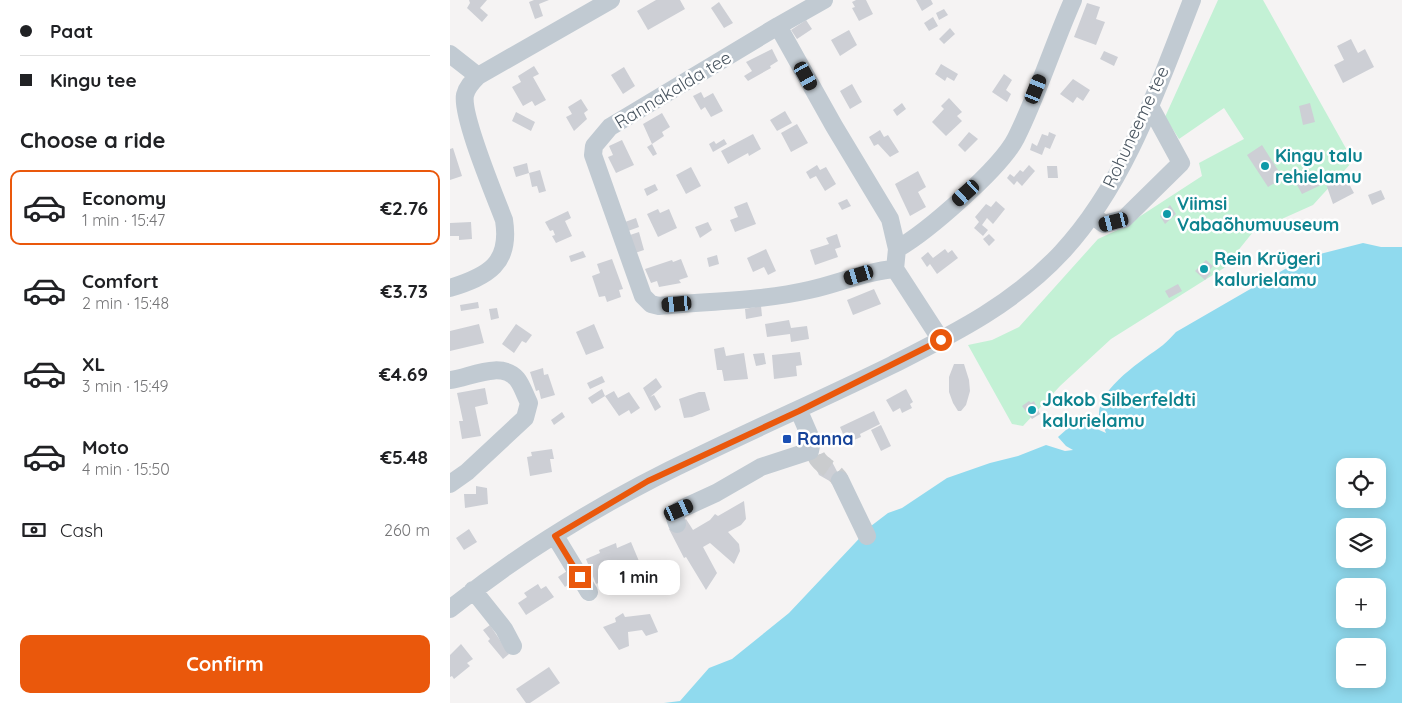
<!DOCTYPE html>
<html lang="en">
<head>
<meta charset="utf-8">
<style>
	:root { --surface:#fff; --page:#f2f2f2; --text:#202124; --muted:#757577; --line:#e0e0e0; --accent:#ea580c }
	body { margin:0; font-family:Quicksand,sans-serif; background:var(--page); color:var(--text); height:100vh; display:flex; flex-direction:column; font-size:19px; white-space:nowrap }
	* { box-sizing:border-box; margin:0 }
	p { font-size:16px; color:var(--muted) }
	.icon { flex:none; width:28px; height:28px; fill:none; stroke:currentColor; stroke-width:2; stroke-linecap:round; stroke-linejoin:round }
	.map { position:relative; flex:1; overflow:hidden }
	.sheet { display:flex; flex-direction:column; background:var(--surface); width:450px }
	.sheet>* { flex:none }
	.guide { display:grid; align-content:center; height:110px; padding:0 20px; background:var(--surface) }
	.buttons { position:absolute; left:886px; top:458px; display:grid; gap:10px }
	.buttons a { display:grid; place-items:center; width:50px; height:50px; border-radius:10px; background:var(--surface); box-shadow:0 2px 12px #0003; font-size:25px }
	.end { position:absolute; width:22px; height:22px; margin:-11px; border:6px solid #ea580c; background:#fff; box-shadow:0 0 0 2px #fff }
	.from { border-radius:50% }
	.bubble { position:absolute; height:35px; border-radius:10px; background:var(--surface); box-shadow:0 2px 12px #0003; font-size:16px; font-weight:700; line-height:35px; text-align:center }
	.car { position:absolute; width:15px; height:30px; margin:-15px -8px; border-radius:6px; box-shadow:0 0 4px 1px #0007; background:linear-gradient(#222 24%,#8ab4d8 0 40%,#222 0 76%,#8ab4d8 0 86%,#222 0) }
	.guide b { display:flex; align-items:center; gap:18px; height:48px; font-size:19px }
	.guide b+b { border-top:1px solid var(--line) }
	.guide i { width:12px; height:12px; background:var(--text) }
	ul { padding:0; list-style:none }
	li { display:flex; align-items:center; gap:15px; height:75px; margin:0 10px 8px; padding:0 10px; border:2px solid transparent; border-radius:10px }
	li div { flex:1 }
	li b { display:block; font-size:19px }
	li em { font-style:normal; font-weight:700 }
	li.active { border-color:var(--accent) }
	li>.icon { width:45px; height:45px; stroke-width:1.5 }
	h2 { padding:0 20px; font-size:22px; line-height:60px }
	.pay { display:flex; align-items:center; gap:12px; height:55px; padding:0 20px; font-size:19px }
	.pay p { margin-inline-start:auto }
	.action { display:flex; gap:10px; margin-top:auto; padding:10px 20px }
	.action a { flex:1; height:58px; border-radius:10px; background:var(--accent); color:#fff; font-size:20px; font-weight:700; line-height:58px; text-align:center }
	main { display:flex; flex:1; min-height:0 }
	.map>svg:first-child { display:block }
	.green { fill:#c3f1d5 }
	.water { fill:#90daee; fill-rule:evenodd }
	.building { fill:#cdcfd5 }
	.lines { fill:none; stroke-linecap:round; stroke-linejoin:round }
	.minor-tunnel { stroke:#caccce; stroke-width:18; stroke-dasharray:18 9; stroke-linecap:butt }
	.minor { stroke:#c1cad2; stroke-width:18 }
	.route { stroke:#ea580c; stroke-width:6 }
	.culture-dot { fill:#0f9aa8; stroke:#fff; stroke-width:2 }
	.transit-dot { fill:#1a4fb4; stroke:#fff; stroke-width:2 }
	.labels { text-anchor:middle; stroke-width:5; stroke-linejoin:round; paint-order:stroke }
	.street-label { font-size:18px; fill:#4a5661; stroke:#fff }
	.culture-label { font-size:18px; font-weight:bold; fill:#0d838f; stroke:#fff; text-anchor:start }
	.transit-label { font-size:18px; font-weight:bold; fill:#164399; stroke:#fff; text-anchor:start }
</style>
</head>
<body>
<main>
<section class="sheet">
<div class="guide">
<b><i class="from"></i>Paat</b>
<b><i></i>Kingu tee</b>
</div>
<h2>Choose a ride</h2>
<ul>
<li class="active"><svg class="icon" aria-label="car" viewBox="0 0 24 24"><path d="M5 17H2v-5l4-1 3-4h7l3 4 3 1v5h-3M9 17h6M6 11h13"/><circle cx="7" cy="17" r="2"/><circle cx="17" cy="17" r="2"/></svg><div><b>Economy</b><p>1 min · 15:47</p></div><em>€2.76</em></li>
<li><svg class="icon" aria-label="car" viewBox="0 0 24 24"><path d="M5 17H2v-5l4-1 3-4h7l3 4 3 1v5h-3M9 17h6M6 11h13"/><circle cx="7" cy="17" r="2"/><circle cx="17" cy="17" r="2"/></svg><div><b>Comfort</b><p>2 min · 15:48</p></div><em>€3.73</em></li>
<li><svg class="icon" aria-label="car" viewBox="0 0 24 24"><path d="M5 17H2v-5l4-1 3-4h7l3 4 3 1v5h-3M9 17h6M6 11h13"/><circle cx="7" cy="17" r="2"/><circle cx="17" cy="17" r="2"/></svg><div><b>XL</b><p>3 min · 15:49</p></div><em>€4.69</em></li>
<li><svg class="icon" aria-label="car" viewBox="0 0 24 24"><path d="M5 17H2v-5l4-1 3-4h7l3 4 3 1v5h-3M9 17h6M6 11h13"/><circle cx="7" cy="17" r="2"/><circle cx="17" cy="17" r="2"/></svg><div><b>Moto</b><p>4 min · 15:50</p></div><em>€5.48</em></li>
</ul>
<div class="pay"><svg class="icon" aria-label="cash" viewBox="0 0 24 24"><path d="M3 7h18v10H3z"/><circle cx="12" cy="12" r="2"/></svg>Cash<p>260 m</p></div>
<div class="action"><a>Confirm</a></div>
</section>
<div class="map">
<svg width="952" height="703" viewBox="0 0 952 703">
	<rect width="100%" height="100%" fill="#f5f3f3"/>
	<path class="green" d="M768 0H813L903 161 863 205 803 232 774 268 661 339 610 386 573 426 562 424 518 345 542 340 569 327 648 239 672 228 752 176 749 163 794 139 774 108 729 139 715 117Z"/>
	<path class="water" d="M913 243 931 247H952V703H214L230 701 259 668 282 659 339 613 421 526 438 513 452 508 497 478 540 463 568 456 596 445 615 451 623 450 616 446 608 437 617 429 636 417 647 429 656 433 649 415C648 388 693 360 713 345 718 341 722 336 726 332L835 269 870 254ZM895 466H928V499H895ZM895 526H928V559H895ZM895 586H928V619H895ZM895 646H928V679H895Z"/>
	<path class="building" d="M19 0H37L30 8 38 15 32 22 17 8 20 3Z
		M84 0H99L89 4 93 16 85 19 79 2Z
		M206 0H230L235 9 198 30 187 11Z
		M406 0H416L423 14 409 21 402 8 405 7 402 2Z
		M466 0H481L483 4 472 11Z
		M269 2 283 23 274 28 261 8Z
		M637 3 650 7 646 19 655 22 646 45 624 37Z
		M494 9 498 15 489 20 486 13Z
		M483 17 488 26 479 31 474 23Z
		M356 20 362 29 347 39 341 30Z
		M500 28 505 34 494 44 489 39Z
		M399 30 407 45 390 56 381 40Z
		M901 39 908 53 915 49 924 67 893 83 884 65 894 60 887 46Z
		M322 49 328 61 320 66 321 68 298 81 294 76 302 71 296 62Z
		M654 51 668 57 664 66 650 59Z
		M491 64 508 74 504 81 497 77 495 81 485 74Z
		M84 66 89 74 83 77 96 100 85 106 82 101 73 106 62 87 71 82 68 76Z
		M174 67 185 86 173 94 161 75Z
		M554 74 562 80 556 90 561 94 557 102 542 92Z
		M623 79 640 90 633 101 627 97 623 103 610 94Z
		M402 84 412 102 400 109 390 91Z
		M251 92 254 98 263 93 273 111 261 117 255 107 251 110 243 96Z
		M499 98 512 112 507 116 512 121 496 136 482 122 494 109 491 106Z
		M131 99 138 110 134 113 137 119 124 131 116 117 122 114 118 107Z
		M452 103 456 109 447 116 443 110Z
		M860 103 865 122 853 125 849 106Z
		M335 111 342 123 327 131 320 120Z
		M66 112 85 122 81 131 62 121Z
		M212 113 220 127 212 132 214 136 202 144 207 154 203 156 197 147 202 144 193 124Z
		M347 124 358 143 341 152 331 133Z
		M430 130 434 137 438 135 449 152 440 157 428 144 424 146 419 137Z
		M519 132 528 139 515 152 508 145Z
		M599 132 606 135 600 149 595 147 592 155 580 150 582 143 587 146 592 134 598 136Z
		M303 134 311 149 299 156 298 153 278 164 271 151Z
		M274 139 277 144 263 152 259 144 264 141 266 144Z
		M172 140 184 165 166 173 158 157 163 155 159 146Z
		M812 145 833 178 818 187 797 155Z
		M3 148 12 176 0 180V149Z
		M77 163 79 173 66 177 63 167Z
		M367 165 370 170 376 167 386 184 375 191 366 176 360 179 356 172Z
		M579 165 585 171 572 186 567 181 564 185 557 178 560 174 564 177 570 170 573 172Z
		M597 166H607L608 178H598Z
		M241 167 251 186 236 194 226 175Z
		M90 170 96 191 89 193 87 186 82 187 79 173Z
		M468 171 476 187 468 192 476 207 460 216 445 184Z
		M890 174 894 184 898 182 904 193 883 204 875 181Z
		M866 175 871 185 852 194 847 185Z
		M205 184 208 190 197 196 194 189Z
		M931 190 935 199 922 205 918 195Z
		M397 199 401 206 392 210 388 203Z
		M546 201 555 209 543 224 537 218 532 225 538 230 533 236 524 228 529 222 525 217 536 204 541 207Z
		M297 202 306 224 285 232 280 220 288 217 284 207Z
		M720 205 726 214 715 224 710 216Z
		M208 209 210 213 219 209 227 228 208 237 197 214Z
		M118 211 121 218 115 221 122 236 106 243 102 236 105 235 103 230 100 231 95 222Z
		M186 218 189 227 178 231 175 222Z
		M21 222 22 239 9 240V236H0V223Z
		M258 222 262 230 250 238 245 227Z
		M189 232 194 250 185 253 180 235Z
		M387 234 391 247 385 249 388 257 365 265 360 250 379 244 376 238Z
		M539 234 545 240 539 246 533 239Z
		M316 249 326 271 318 275 314 267 303 272 297 258Z
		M495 249 498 253 502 250 508 258 487 274 480 264 477 267 471 258 478 252 483 258Z
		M133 251 136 257 121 262 119 256Z
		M267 255 269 264 259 267 257 258Z
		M162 259 173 289 169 290 171 297 157 302 155 296 149 297 142 276 150 273 147 264Z
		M231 259 238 277 229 280 231 283 209 287 207 281 201 283 195 269 222 260 223 262Z
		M756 260 763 266 759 271 761 273 755 280 745 271Z
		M728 284 732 291 719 298 715 291Z
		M424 289 431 304 403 315 397 300Z
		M28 302 29 308 11 311 10 305Z
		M311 306 312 316 296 319 295 309Z
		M47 308 49 318 41 320 39 309Z
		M339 320 341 328 357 326 359 339 341 342 340 334 317 337 315 324Z
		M29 324 34 343 0 351V331Z
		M66 324 82 335 76 343 72 341 64 353 52 344Z
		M144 324 154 348 136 355 126 332Z
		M274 347 276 356 294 353 298 379 274 381 272 370H267L264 349Z
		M350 352 352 365 346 366 347 376 324 379 322 355Z
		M314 353 316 364 306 366 303 354Z
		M504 364H514L519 380 520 391 516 405 511 411H508L503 403 499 392V377Z
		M93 368 94 375 98 374 105 395 91 399 89 390 86 391 80 372Z
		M152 376 155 382 140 389 137 383Z
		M206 378 212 387 200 397 204 395 211 407 205 411 193 388Z
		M35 388 38 404 25 407 31 436 12 439 9 421H13L7 393Z
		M152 389 155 396 142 404 138 398Z
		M456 389 463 402 460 404 462 408 452 413 450 408 443 412 436 400Z
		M164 391 168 398 179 392 190 408 181 414 179 410 169 416 155 396Z
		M249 392H255L260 410 242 417 234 418 229 399Z
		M579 401 581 403 584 401 590 414 582 419 572 406Z
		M424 411 430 424 410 434 411 437 397 443 390 427Z
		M112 412 115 417 104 425 101 420Z
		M431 425 441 446 431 451 421 430Z
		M102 449 104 459H100L102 472 80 476 77 457 82 456 81 452Z
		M370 454 380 458 391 479 383 483 369 475 361 458Z
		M26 486 37 488 38 504 15 508 14 494H26Z
		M294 501 296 519 291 525 278 532 289 544 290 551 284 564 260 543 253 547 267 573 256 590 236 557 234 558 219 529 236 519 243 530 260 520 265 514 268 516Z
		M19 529 27 542 14 550 6 538Z
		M181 542 191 566 146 584 136 559 150 553 149 550 166 543 167 548Z
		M117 571 123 581 115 587 108 577Z
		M88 584 91 589 96 586 104 597 76 615 68 603 77 597 74 593Z
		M173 613 175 617 200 614 208 632 196 636 192 630 178 632 179 646 169 650 153 627 166 622 165 618Z
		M40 625 59 654 53 659 38 641 40 639 33 630Z
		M11 644 23 659 17 663 20 666 4 679 2 676 0 677V655Z
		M99 667 110 683 80 703H76L66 689Z"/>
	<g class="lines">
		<path class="minor-tunnel" d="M366 456C371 467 384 469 390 480"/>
		<path class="minor" d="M328 26 374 0
			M0 54 28 76
			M642 215 654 224 674 219 731 163 700 106
			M447 249C477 232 551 168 566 138 588 94 603 45 623 0
			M445 269C415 271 388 284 359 290 311 301 259 301 209 306L201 304 193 296 143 155 144 146 160 127 328 26 384 126 440 219 447 249 445 269 491 340
			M0 288C38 276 61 264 54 220 45 196 11 116 15 95 17 87 22 82 28 76L161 0
			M0 380C19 378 51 360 67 379 72 385 75 395 79 403L75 418 17 472 0 484
			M390 480 417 536
			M227 524 225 518 229 510 266 493 311 467 360 451 362 441 349 411
			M105 536 139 592
			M23 590 54 629 63 646
			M0 609C76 548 164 496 251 455 315 424 379 396 442 365 503 334 564 304 612 252 676 183 708 87 742 0"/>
	</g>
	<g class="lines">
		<path class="route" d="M130 577 105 536 198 481 349 411 491 340"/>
	</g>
	<g class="culture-dot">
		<circle cx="815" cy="166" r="5"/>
		<circle cx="717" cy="214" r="5"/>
		<circle cx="754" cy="269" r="5"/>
		<circle cx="582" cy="410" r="5"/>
	</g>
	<rect class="transit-dot" x="332" y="434" width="10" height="10" rx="2.5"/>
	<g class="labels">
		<g class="street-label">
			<text transform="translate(223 90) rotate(-31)" y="6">Rannakalda tee</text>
			<text transform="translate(686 127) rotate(-65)" y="6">Rohuneeme tee</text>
		</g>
		<g class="culture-label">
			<text x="825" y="162">Kingu talu<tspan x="825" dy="21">rehielamu</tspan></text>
			<text x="727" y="210">Viimsi<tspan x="727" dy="21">Vabaõhumuuseum</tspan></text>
			<text x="764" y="265">Rein Krügeri<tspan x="764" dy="21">kalurielamu</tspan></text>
			<text x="592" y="406">Jakob Silberfeldti<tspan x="592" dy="21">kalurielamu</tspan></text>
		</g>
		<g class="transit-label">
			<text x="347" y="445">Ranna</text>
		</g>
	</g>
</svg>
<div class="buttons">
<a><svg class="icon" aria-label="locate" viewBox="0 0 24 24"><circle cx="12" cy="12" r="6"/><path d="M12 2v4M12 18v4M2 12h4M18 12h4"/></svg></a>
<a><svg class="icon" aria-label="layers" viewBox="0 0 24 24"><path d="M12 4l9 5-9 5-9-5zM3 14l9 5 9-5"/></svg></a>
<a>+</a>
<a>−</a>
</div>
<i class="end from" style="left:491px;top:340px"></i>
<i class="end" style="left:130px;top:577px"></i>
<div class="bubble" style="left:148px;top:560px;width:82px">1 min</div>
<i class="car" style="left:356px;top:76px;rotate:151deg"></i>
<i class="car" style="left:586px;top:89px;rotate:22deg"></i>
<i class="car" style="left:516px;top:193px;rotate:228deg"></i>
<i class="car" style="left:664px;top:222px;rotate:256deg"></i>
<i class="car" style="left:409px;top:275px;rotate:253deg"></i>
<i class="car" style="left:227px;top:304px;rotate:265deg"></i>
<i class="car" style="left:229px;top:510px;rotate:66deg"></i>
</div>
</main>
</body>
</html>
